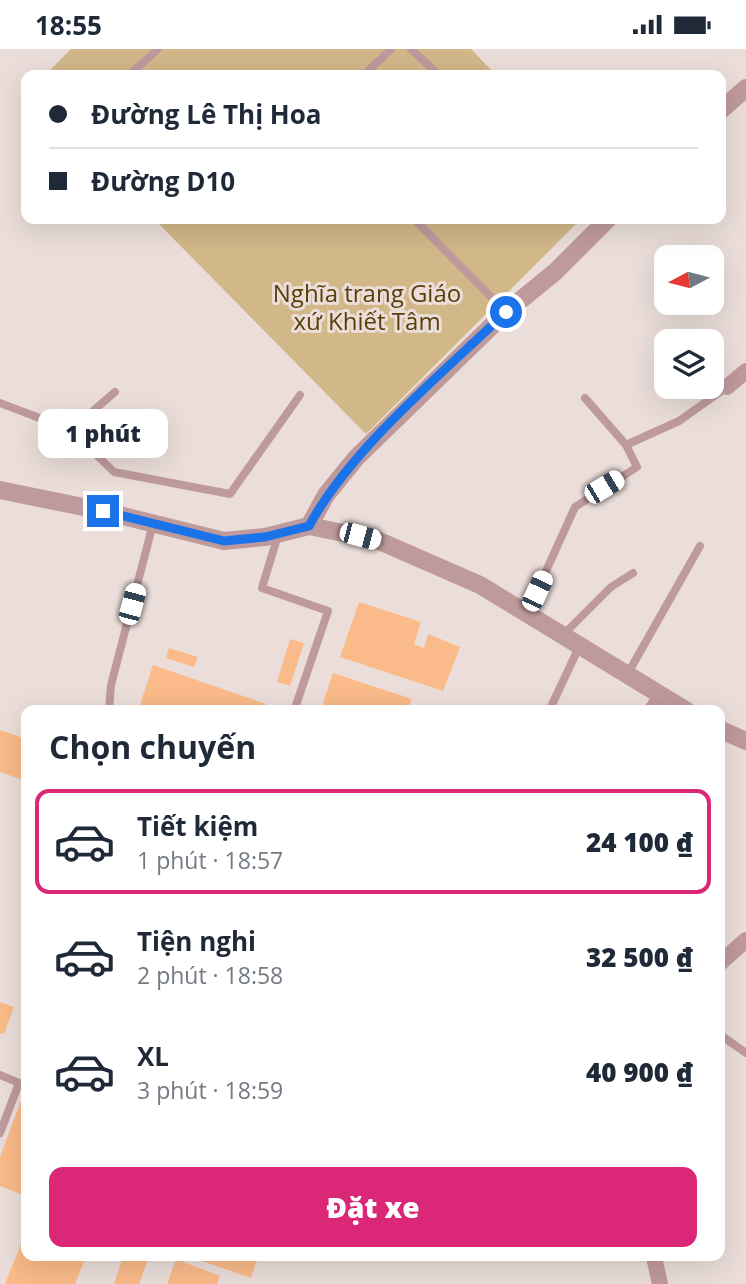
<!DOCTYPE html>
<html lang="vi">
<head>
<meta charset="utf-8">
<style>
	:root { --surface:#fff; --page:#f2f2f3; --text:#1f2937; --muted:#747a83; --line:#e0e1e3; --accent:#db2777 }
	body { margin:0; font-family:"Open Sans",sans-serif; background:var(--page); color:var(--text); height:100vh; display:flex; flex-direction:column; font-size:26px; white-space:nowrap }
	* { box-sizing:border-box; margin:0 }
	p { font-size:23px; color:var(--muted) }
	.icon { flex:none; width:38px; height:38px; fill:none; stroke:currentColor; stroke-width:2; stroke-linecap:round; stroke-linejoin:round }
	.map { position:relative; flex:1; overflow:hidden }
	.sheet { position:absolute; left:21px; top:656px; width:704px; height:556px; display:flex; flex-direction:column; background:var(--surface); border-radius:14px; box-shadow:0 7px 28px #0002 }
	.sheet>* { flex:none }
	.top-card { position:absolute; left:21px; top:21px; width:705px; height:154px; border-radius:14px; box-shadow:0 7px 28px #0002; display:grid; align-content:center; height:154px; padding:0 28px; background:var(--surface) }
	.needle { width:46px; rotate:263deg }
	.buttons { position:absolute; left:654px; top:196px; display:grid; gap:14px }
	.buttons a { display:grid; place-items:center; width:70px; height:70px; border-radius:14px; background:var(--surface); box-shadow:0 7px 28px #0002; font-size:35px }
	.end { position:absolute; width:32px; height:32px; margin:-16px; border:9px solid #1a73e8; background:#fff; box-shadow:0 0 0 4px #fff }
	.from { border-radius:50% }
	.bubble { position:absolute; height:49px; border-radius:14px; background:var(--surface); box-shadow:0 7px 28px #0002; font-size:23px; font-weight:800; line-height:49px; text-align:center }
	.car { position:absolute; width:21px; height:42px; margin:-21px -10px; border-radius:9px; box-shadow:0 0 5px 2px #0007; background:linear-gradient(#fff 24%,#345 0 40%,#fff 0 76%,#345 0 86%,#fff 0) }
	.top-card b { display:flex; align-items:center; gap:24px; height:66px; font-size:26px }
	.top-card b+b { border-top:2px solid var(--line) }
	.top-card i { width:18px; height:18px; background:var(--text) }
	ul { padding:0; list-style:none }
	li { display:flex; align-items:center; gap:21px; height:105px; margin:0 14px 10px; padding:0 14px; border:4px solid transparent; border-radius:14px }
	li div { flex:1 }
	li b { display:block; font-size:26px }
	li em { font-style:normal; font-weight:800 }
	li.active { border-color:var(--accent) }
	li>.icon { width:63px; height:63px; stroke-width:1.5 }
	h2 { padding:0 28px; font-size:32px; line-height:84px }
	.cta { display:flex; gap:14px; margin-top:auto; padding:14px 28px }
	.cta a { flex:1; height:80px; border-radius:14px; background:var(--accent); color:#fff; font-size:28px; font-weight:800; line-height:80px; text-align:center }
	.status { display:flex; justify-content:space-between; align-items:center; height:49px; padding:0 35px; background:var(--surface); direction:ltr }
	.status svg { height:19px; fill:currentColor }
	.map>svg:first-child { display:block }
	.green { fill:#d2b789 }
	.building { fill:#faba89 }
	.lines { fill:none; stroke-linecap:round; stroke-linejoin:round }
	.service { stroke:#bf9a9d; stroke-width:8 }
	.minor { stroke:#bf9a9d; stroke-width:16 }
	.tertiary { stroke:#bf9a9d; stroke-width:18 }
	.route { stroke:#1a73e8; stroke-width:9 }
	.labels { text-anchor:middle; stroke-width:6; stroke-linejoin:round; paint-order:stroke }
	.park-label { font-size:24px; fill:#593f06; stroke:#ebdeda }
</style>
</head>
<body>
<div class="status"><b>18:55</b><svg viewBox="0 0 49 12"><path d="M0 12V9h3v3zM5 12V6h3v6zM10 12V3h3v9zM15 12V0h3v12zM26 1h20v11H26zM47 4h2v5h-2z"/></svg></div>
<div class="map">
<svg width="746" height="1235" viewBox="0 0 746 1235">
	<rect width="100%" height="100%" fill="#ebdeda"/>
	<path class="green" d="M71 0H471L496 26H45Z
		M154 170H581L366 385Z"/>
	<path class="building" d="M359 553 421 573 414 595 424 599 428 585 460 598 443 642 340 608Z
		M290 590 304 594 290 637 277 633Z
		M169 599 198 608 194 618 166 609Z
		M153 616 266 655 264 662H138Z
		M333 624 412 650 408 662H334L322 657Z
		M0 681 26 690V732L0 723Z
		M0 953 14 958 4 985 0 984Z
		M26 1038V1147L0 1137V1108Z
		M26 1182V1208H86L75 1235H5Z
		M123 1208H149L139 1235H114Z
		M200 1208H258L251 1229 199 1211Z
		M176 1210 220 1227 217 1235H167Z"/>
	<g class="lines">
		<path class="service" d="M411 0 439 26
			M129 26 158 0
			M364 26 391 0
			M414 170 506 263
			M585 349 626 396 679 372 727 338
			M0 354 71 381 115 343
			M71 381 114 423 230 445 300 346
			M278 486 262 539 328 562 294 662
			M527 564 575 458 637 418 626 396
			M562 587 611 538 633 524
			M627 626 700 497
			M109 662 111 636 153 475
			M549 662 579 598
			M719 985 746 1004
			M0 1026 19 1034 0 1084"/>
		<path class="minor" d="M727 338 746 322
			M651 662 662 647
			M719 915 746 891
			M654 1208 660 1235"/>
		<path class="tertiary" d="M721 61 746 39
			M0 441 103 462 224 492 265 488 309 477 377 491 480 536 687 662
			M309 477 326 446 356 409 506 263 555 223 608 170
			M719 680 746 692"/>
	</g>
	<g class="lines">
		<path class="route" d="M103 462 224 492 265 488 309 477C352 398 441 326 506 263"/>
	</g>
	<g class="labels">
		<g class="park-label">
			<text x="367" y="253">Nghĩa trang Giáo<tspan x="367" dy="28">xứ Khiết Tâm</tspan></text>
		</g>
	</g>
</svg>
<div class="buttons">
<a><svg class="needle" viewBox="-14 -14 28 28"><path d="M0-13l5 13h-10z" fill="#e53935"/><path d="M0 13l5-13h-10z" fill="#747a83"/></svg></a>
<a><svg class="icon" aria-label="layers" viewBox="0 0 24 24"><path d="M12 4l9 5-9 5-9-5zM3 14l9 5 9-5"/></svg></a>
</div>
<i class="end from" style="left:506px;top:263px"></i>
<i class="end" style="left:103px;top:462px"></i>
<div class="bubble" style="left:38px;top:360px;width:130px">1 phút</div>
<i class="car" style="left:604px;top:438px;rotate:59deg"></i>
<i class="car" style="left:360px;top:487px;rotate:105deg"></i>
<i class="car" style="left:537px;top:542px;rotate:25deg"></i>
<i class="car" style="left:132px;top:555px;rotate:15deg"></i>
<div class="top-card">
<b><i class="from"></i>Đường Lê Thị Hoa</b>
<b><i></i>Đường D10</b>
</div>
<section class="sheet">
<h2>Chọn chuyến</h2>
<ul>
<li class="active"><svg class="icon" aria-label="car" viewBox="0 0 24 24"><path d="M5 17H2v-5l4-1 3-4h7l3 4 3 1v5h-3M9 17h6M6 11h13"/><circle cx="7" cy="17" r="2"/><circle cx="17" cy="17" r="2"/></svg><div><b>Tiết kiệm</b><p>1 phút · 18:57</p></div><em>24 100 ₫</em></li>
<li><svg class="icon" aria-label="car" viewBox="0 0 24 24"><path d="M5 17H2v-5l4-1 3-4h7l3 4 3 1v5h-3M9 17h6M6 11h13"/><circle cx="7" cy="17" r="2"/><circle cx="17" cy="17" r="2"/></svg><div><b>Tiện nghi</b><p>2 phút · 18:58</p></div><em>32 500 ₫</em></li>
<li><svg class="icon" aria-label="car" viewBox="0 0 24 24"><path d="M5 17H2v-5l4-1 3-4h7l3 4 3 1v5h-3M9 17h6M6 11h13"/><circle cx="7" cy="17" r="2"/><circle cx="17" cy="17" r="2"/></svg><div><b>XL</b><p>3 phút · 18:59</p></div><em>40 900 ₫</em></li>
</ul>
<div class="cta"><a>Đặt xe</a></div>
</section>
</div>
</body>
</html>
